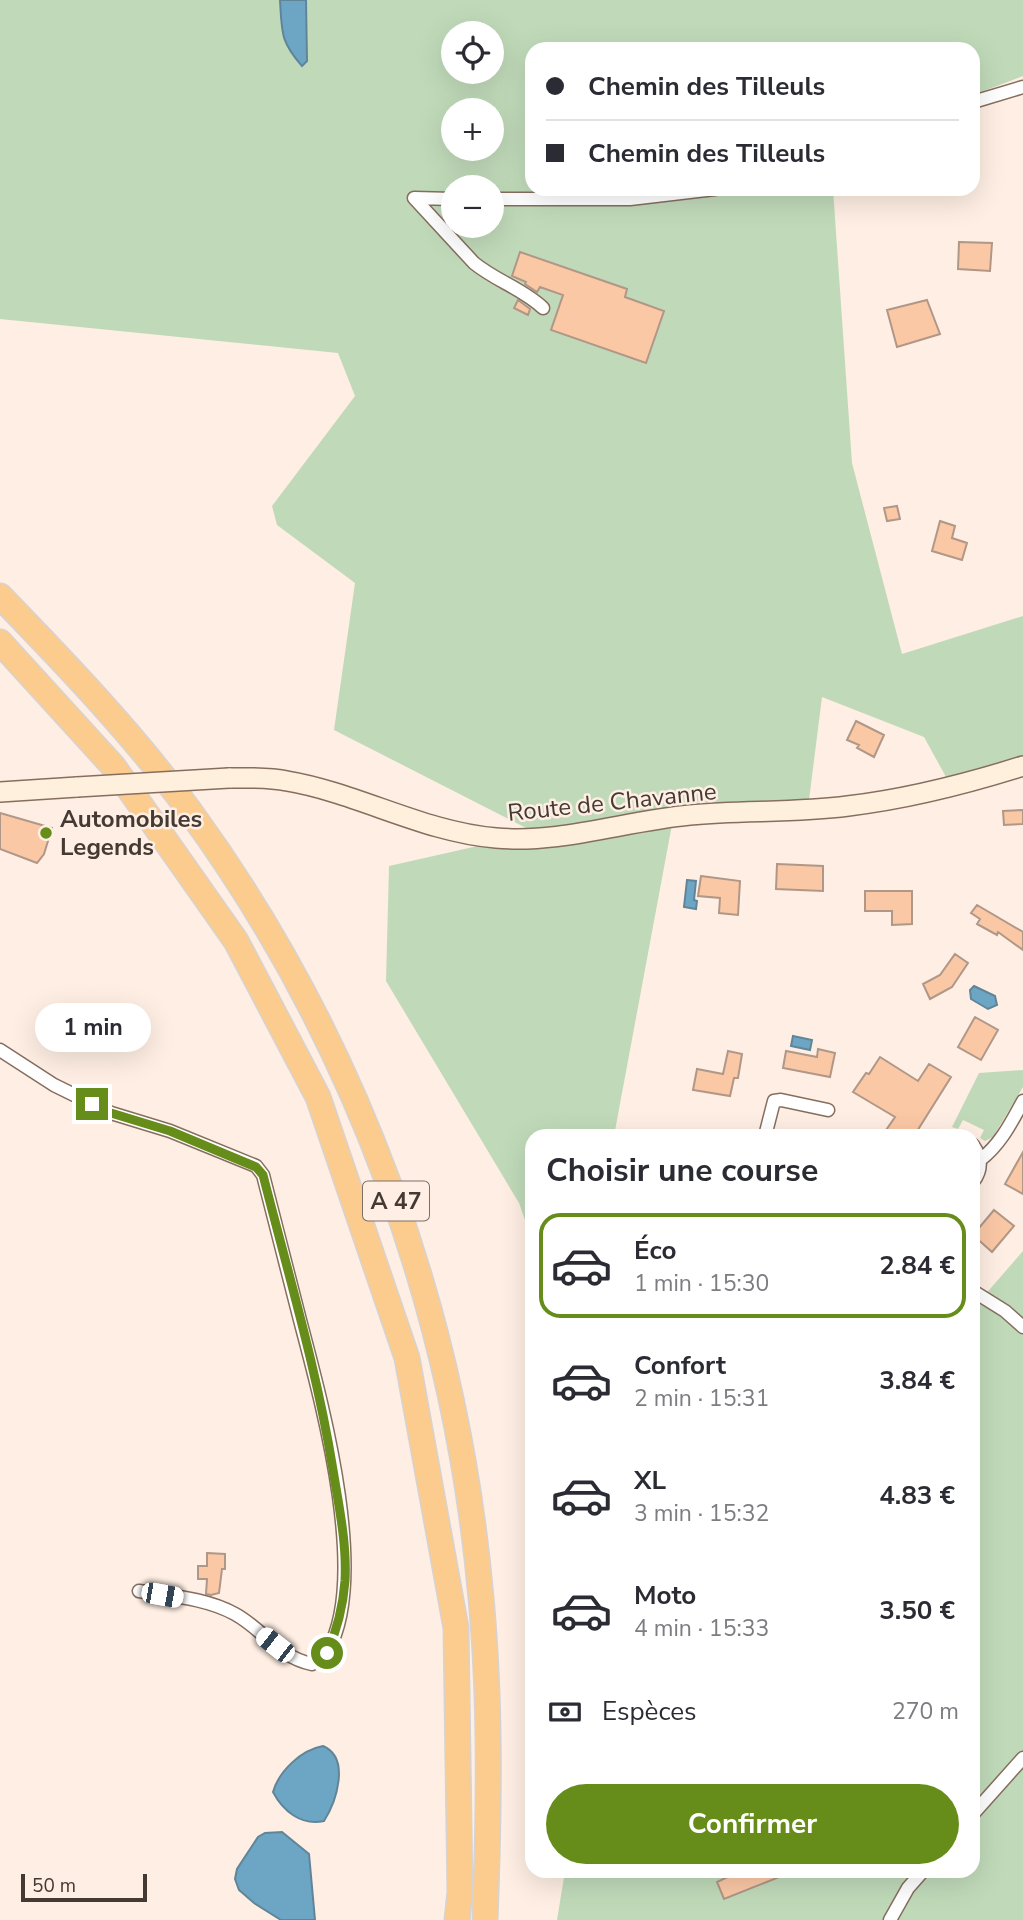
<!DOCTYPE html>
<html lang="fr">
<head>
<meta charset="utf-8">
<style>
	:root { --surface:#fff; --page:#f7f7f7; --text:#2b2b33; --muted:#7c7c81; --line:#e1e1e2; --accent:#668d19 }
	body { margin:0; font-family:"Nunito Sans",sans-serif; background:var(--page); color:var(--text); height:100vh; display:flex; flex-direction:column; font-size:26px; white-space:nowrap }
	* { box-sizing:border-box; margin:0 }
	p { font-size:23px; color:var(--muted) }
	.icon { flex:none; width:38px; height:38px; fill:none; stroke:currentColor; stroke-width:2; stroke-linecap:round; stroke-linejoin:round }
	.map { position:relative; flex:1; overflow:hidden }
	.drawer { position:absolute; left:525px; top:1129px; width:455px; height:749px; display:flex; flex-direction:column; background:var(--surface); border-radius:21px; box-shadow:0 7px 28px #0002 }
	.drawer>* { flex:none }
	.top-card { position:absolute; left:525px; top:42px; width:455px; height:154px; border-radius:21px; box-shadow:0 7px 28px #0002; display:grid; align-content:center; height:154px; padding:0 21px; background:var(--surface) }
	.buttons { position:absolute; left:441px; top:21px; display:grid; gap:14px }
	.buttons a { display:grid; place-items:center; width:63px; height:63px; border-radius:50%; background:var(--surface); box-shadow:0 7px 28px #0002; font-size:35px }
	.scale { position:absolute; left:21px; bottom:18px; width:126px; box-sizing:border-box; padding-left:7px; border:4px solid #443933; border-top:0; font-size:19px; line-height:24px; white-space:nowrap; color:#443933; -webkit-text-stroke:5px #feeee3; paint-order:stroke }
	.end { position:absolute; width:32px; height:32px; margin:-16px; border:9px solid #668d19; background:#fff; box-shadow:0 0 0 4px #fff }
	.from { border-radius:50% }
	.bubble { position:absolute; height:49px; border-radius:24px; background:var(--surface); box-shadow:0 7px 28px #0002; font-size:23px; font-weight:700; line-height:49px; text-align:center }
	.car { position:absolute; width:21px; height:42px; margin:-21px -10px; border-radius:9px; box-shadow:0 0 5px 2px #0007; background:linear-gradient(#fff 24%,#345 0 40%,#fff 0 76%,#345 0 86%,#fff 0) }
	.top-card b { display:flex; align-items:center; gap:24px; height:66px; font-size:26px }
	.top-card b+b { border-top:2px solid var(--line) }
	.top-card i { width:18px; height:18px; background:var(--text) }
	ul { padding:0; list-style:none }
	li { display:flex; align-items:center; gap:21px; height:105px; margin:0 14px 10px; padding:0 7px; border:4px solid transparent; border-radius:21px }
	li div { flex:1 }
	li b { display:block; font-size:26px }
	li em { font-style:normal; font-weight:700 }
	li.current { border-color:var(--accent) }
	li>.icon { width:63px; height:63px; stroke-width:1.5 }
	h2 { padding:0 21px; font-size:32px; line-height:84px }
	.pay { display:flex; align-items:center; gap:18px; height:77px; padding:0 21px; font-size:26px }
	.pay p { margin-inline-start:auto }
	.cta { display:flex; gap:14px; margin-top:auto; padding:14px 21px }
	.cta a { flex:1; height:80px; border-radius:42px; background:var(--accent); color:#fff; font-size:28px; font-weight:700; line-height:80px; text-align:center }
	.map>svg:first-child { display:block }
	.green { fill:#c0dab9; fill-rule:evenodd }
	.water { fill:#6da6c4; stroke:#618598; stroke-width:2 }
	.building { fill:#fbc8a6; stroke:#b09787; stroke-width:2 }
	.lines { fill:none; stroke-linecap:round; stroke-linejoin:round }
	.street-casing { stroke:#866e5f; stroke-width:15 }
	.secondary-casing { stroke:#866e5f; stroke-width:22 }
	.highway-casing { stroke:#d6d3d2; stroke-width:27 }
	.street { stroke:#fff; stroke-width:12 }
	.secondary { stroke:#fef0dd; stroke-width:19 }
	.highway { stroke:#fbcc8d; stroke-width:24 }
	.secondary-bridge-casing { stroke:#866e5f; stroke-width:22; stroke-linecap:butt }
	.secondary-bridge { stroke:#fef0dd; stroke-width:19 }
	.route { stroke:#668d19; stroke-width:9 }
	.poi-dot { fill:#668d19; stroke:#feeee3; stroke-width:2.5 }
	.labels { text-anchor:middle; stroke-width:5; stroke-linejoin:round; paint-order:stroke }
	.shield { fill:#feeee3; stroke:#7c6f68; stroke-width:2 }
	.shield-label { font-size:23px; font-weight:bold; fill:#443933 }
	.street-label { font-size:24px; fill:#443933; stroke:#feeee3 }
	.poi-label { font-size:24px; font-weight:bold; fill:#443933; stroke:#feeee3; text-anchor:start }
</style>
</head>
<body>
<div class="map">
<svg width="1023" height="1920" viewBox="0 0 1023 1920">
	<rect width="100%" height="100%" fill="#feeee3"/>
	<path class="green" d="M0 0H1023V76L973 95V49H532V189H833L852 463 902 654 1023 616V757L946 777 924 737 822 697 809 800 676 803 614 1136H532V1240L519 1203 386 981 389 866 536 833 334 730 355 583 277 525 272 506 355 396 338 353 0 319ZM453 33H492V72H453ZM453 110H492V149H453ZM453 187H492V226H453Z
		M1023 1070V1087L993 1137 985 1141 980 1138 984 1130 963 1120 958 1129 952 1127 979 1073Z
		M1023 1251V1920H557L565 1871H973V1303L977 1304Z"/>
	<path class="water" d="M280 0H306L307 61 302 66C280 41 282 32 280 0Z
		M687 880 696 881 694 900 697 901 696 909 684 907Z
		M974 986 995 996 997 1005 988 1009 971 999 970 990Z
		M793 1036 812 1040 810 1050 791 1046Z
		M323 1746C351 1758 336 1802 324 1821 301 1826 283 1811 273 1792 279 1771 301 1750 323 1746Z
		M282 1832 309 1854 315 1920H281L254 1903 239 1890 235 1879 237 1869 258 1837 265 1833Z"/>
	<path class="building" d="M959 242 992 243 990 271 958 269Z
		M520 252 627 289 625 297 664 311 646 363 551 330 563 295 540 287 537 292 525 284 526 282 512 276Z
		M518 300 530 309 528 315 514 308Z
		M927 300 940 334 897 347 887 310Z
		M897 506 900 519 887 521 884 508Z
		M940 521 955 526 952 538 967 543 962 560 932 551Z
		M856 721 884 735 874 757 857 748 859 745 847 740Z
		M1023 810V824L1004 825 1003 811Z
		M0 813 52 828 44 854 37 863 0 849Z
		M777 864 823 866V891L776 889Z
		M701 876 740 881 738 915 719 913 720 898 698 896Z
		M865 891H912V924L892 925V911H865Z
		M977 905 1023 932V950L998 932 997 935 977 924 980 919 971 913Z
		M955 954 968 963 952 987 930 999 923 984 940 975Z
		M975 1017 998 1030 981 1060 958 1047Z
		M818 1049 835 1053 830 1077 783 1068 786 1051 817 1057Z
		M728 1051 742 1054 738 1078H734L730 1096 693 1090 697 1069 723 1074Z
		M880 1057 918 1081 929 1064 951 1077 914 1136H882L895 1117 853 1092 866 1073 869 1074Z
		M1023 1152V1194L1005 1184Z
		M994 1210 1014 1226 992 1252 973 1235Z
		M207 1553 225 1554V1569H222L219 1593 211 1595 206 1594 207 1579H198V1566H207Z
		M740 1871H794L724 1899 717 1882Z"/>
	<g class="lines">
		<g class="street-casing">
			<path id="street" d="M973 102 1023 87
				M453 199 414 198 474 263C496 281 523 289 543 308
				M492 199H630L715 189
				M0 1050 54 1085 111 1113 170 1131 256 1166 263 1175C275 1223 288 1272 300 1320 321 1400 370 1576 328 1650 325 1656 318 1660 312 1664 278 1657 264 1630 235 1614 206 1598 171 1596 139 1591
				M765 1136 774 1101 781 1100 828 1110
				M973 1145C982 1158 982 1170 973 1182
				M980 1160C1000 1145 1011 1123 1023 1101
				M973 1291 1005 1311 1023 1327
				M973 1814 1023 1758
				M890 1920 908 1888 923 1871"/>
		</g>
		<g class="secondary-casing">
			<path id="secondary" d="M229 778C249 778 268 777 287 781 358 793 423 832 496 838 560 844 625 821 690 815 742 810 795 813 848 806 907 799 966 784 1023 766
				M0 792 77 787"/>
		</g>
		<g class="highway-casing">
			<path id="highway" d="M0 596C66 664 132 733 189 810 357 1040 456 1314 481 1598 491 1705 489 1813 485 1920
				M0 642 113 766 236 941 318 1097 407 1358 456 1628 460 1892 457 1920"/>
		</g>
		<use href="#street" class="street"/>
		<use href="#secondary" class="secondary"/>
		<use href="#highway" class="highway"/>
		<g class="secondary-bridge-casing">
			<path id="secondary-bridge" d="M77 787 229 778"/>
		</g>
		<use href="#secondary-bridge" class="secondary-bridge"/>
	</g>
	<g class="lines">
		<path class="route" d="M92 1104 111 1113 170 1131 256 1167 263 1175C288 1273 317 1370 333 1470 339 1507 347 1544 345 1581 343 1607 337 1630 327 1653"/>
	</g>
	<circle class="poi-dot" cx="46" cy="833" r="7"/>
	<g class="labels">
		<rect class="shield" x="363" y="1181.5" width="66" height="39" rx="5"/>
		<g class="shield-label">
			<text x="396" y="1209">A 47</text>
		</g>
		<g class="street-label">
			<text transform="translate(612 802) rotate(-6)" y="8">Route de Chavanne</text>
		</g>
		<g class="poi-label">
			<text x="60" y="827">Automobiles<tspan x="60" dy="28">Legends</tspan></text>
		</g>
	</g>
</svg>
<div class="buttons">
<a><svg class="icon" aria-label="locate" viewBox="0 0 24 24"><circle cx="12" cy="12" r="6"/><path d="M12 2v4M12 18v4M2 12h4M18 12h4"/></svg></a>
<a>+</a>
<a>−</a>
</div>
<div class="scale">50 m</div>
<i class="end from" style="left:327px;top:1653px"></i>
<i class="end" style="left:92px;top:1104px"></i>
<div class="bubble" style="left:35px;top:1003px;width:116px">1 min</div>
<i class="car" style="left:162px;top:1595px;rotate:100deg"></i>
<i class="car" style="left:275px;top:1645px;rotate:308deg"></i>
<div class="top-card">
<b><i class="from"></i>Chemin des Tilleuls</b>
<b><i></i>Chemin des Tilleuls</b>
</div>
<section class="drawer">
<h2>Choisir une course</h2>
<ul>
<li class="current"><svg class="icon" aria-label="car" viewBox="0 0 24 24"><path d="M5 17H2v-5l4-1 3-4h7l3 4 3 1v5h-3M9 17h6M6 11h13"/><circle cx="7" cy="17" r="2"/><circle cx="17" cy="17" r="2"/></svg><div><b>Éco</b><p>1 min · 15:30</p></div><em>2.84 €</em></li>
<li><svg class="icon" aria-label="car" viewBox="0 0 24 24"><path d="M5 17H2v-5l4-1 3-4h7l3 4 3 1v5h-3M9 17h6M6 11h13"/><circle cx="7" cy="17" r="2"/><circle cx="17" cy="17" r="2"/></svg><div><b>Confort</b><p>2 min · 15:31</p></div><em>3.84 €</em></li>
<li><svg class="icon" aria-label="car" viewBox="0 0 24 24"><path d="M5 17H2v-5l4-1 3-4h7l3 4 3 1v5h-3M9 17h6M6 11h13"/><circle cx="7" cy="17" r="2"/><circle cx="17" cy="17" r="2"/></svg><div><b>XL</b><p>3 min · 15:32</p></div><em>4.83 €</em></li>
<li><svg class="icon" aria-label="car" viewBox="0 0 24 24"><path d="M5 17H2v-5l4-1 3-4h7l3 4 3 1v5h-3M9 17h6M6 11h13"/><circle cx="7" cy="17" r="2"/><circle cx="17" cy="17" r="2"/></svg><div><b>Moto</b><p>4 min · 15:33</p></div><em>3.50 €</em></li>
</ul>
<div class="pay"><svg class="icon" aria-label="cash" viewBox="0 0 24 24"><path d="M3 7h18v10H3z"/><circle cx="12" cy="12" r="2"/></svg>Espèces<p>270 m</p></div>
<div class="cta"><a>Confirmer</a></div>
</section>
</div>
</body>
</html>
